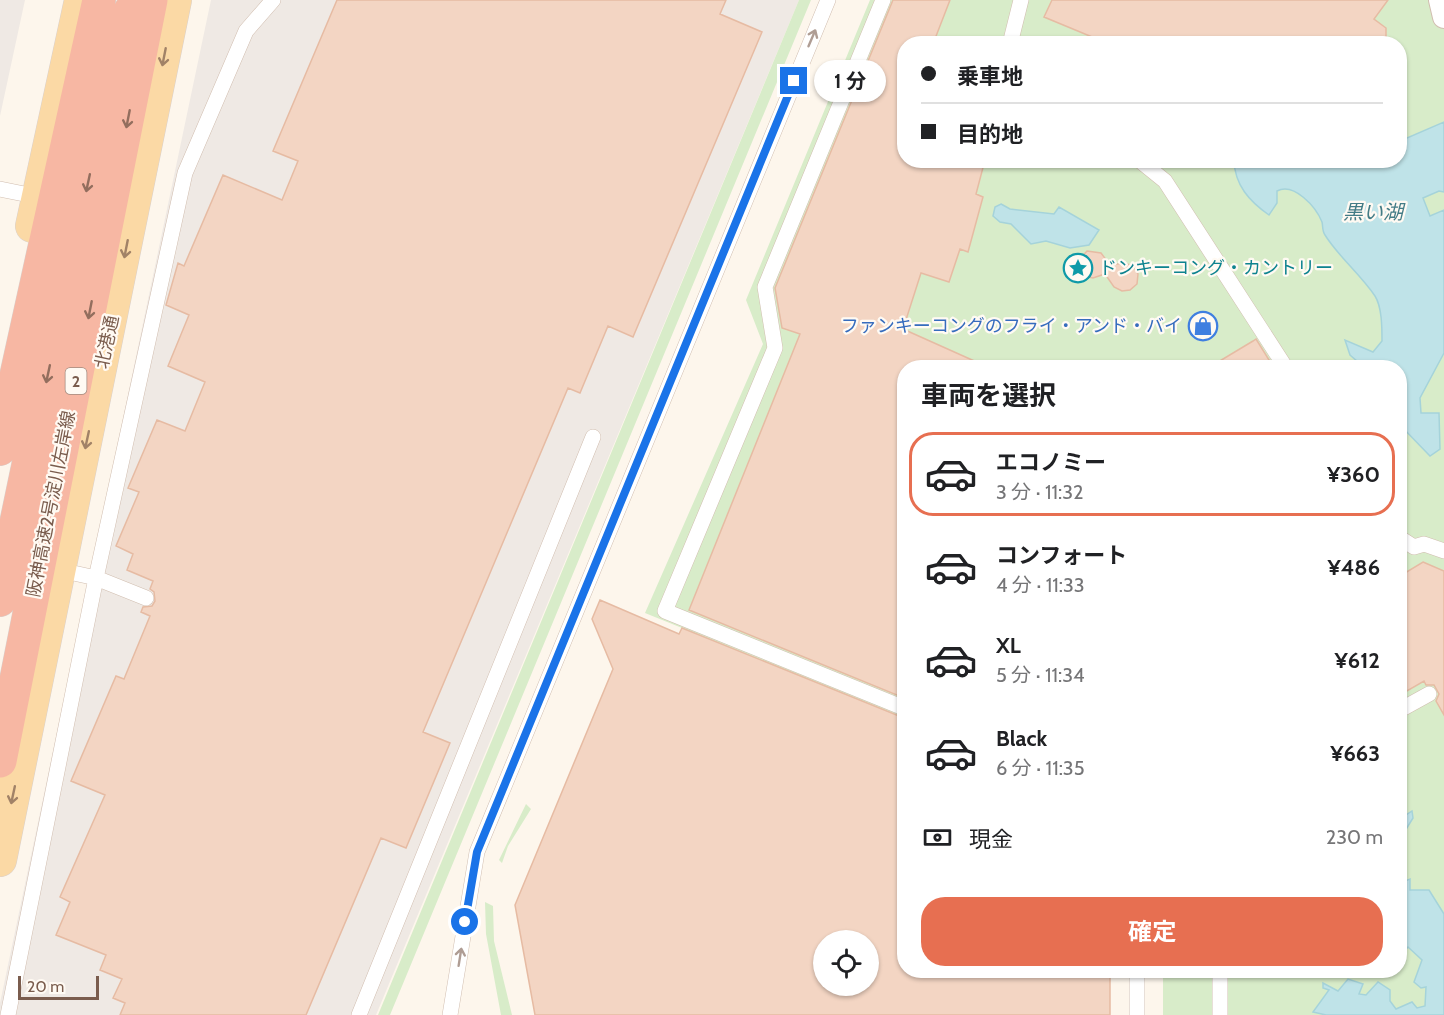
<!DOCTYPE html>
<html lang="ja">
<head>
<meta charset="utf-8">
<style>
	:root { --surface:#fff; --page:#f6f6f6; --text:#202124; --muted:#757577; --line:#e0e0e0; --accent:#e76f51 }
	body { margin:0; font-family:Cabin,"Noto Sans JP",sans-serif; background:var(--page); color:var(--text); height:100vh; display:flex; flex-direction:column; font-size:22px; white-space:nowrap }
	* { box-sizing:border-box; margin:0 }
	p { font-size:20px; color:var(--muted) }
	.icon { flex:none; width:33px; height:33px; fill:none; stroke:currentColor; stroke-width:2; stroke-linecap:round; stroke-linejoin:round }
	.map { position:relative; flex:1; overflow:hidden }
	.sheet { position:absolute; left:897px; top:360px; width:510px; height:618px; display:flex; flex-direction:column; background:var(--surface); border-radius:24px; box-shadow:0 2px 4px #0004 }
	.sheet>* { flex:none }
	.top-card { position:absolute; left:897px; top:36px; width:510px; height:132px; border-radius:24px; box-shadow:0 2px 4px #0004; display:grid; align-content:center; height:132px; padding:0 24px; background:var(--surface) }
	.controls { position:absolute; left:813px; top:930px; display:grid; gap:12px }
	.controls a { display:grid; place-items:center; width:66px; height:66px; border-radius:50%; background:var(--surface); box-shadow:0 2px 4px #0004; font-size:30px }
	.scale { position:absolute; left:18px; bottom:15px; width:81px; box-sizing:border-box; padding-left:6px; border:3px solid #7a5c4d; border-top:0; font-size:16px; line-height:21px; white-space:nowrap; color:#7a5c4d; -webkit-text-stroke:4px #fffaf3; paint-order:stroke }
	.end { position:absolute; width:27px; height:27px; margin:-14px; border:8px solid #1a73e8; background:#fff; box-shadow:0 0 0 3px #fff }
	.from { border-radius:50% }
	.bubble { position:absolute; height:42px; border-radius:21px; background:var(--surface); box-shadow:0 2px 4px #0004; font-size:20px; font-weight:700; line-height:42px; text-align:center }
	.top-card b { display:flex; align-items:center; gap:21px; height:57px; font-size:22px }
	.top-card b+b { border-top:2px solid var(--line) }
	.top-card i { width:15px; height:15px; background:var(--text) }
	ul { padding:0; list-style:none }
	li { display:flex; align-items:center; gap:18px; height:84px; margin:0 12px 9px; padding:0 12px; border:3px solid transparent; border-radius:24px }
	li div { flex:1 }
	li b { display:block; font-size:22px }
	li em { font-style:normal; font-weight:700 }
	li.selected { border-color:var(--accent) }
	li>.icon { width:54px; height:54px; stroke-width:1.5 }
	h2 { padding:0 24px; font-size:27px; line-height:72px }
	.pay { display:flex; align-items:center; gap:15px; height:66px; padding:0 24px; font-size:22px }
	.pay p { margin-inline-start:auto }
	.cta { display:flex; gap:12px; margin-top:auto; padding:12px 24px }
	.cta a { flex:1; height:69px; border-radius:24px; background:var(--accent); color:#fff; font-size:24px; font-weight:700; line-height:69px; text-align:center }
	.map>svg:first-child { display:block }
	.industrial { fill:#efe9e4 }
	.green { fill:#d8ecc9; fill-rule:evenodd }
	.water { fill:#bfe3e8; stroke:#a5d3da; stroke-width:1.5 }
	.building { fill:#f3d5c3; stroke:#e6bba3; stroke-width:1.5; fill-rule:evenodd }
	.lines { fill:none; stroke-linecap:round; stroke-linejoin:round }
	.service-casing { stroke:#d1beb0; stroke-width:16 }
	.pedestrian-casing { stroke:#d1beb0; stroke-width:24 }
	.primary-casing { stroke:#dad1cd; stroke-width:34 }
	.motorway-casing { stroke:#dad1cd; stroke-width:34 }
	.service { stroke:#fff; stroke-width:15 }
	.pedestrian { stroke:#fff; stroke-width:22 }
	.primary { stroke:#fbd9a5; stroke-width:33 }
	.motorway { stroke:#f7b7a3; stroke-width:33 }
	.oneway { stroke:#af9d94 }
	.oneway2 { stroke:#a18267 }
	.oneway3 { stroke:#936e5e }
	.route { stroke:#1a73e8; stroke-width:8 }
	.labels { text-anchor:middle; stroke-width:4.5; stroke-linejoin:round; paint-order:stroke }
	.shield { fill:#fffaf3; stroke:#a28b7f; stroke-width:1.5 }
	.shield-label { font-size:16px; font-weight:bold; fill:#7a5c4d }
	.culture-label { font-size:18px; fill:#0d838f; stroke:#fffaf3; text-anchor:start }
	.shop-label { font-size:18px; fill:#366cbe; stroke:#fffaf3; text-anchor:end }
	.street-label { font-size:18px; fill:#7a5c4d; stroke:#fffaf3 }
	.water-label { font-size:20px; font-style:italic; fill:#437c86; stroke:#fffaf3 }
</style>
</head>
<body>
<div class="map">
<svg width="1444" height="1015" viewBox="0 0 1444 1015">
	<rect width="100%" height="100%" fill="#fdf6ec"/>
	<path class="industrial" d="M0 0H25L0 116Z
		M211 0H799L376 1015H0V1003Z"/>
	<path class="green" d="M799 0H811L390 1015H378Z
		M870 0H1444V1015H1163V971L1400 970V368H904V718L645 613 763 344 746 300ZM904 44H1400V160H904Z
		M526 804 531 809 508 846 502 863 499 860Z
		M485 902 493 906 494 941 512 1015H501L486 934Z"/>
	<path class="water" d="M1444 122V192L1439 191 1423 198 1430 216 1444 210V353L1420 398 1421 413H1439L1440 449 1430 456 1400 425V368L1364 367 1350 355 1345 340 1373 352 1382 341C1382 328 1382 307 1375 296 1360 274 1338 256 1325 235 1322 231 1323 226 1322 222 1316 207 1294 182 1277 191V203L1269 215C1249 201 1235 185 1234 161L1400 160V141Z
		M1001 204 1010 209 1054 214 1059 207 1099 230 1089 245 1070 248 1046 241 1031 244 1011 224 1000 222 993 216 995 207Z
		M1412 811 1413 818 1400 839V819Z
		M1410 879V890H1429L1444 914V1015H1326L1313 1012 1329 990 1323 988V983L1338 991 1348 979 1363 984 1359 994 1366 995 1378 982 1390 990V1001L1396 1009 1412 1002 1417 1008 1425 1006 1426 987 1421 988 1414 982 1422 960 1408 947 1400 956V883Z"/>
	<path class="building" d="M337 0H726L720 14 762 32 633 337 608 326 580 393 568 388 423 732 450 743 406 848 381 838 306 1015H120L125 1003 113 998 122 979 100 970 106 955 56 935 70 902 60 897 105 795 71 781 116 676 124 679 150 616 141 612 143 607 152 606 155 601 154 592 150 589 153 581 127 570 133 554 116 546 139 492 128 488 157 420 185 431 205 382 168 366 189 315 166 305 178 263 184 266 223 175 282 200 298 161 273 151Z
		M893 0H950L933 44H904V160H985L976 194 983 197 968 252 960 249 949 282 921 273 903 329 990 368H904V698L689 610 800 334 782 328 775 288Z
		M1052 0H1388L1374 19 1386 28V44H1109L1044 17Z
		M1087 251 1101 253 1110 265 1125 263 1133 266 1138 274 1137 284 1130 290 1122 291 1114 287 1105 274 1093 278 1084 276 1078 270V261Z
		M1256 339 1274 368H1208L1253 341Z
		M1423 562 1444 571V715L1436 701 1439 694 1434 685H1426L1424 681 1400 695V612L1405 590 1400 587V576Z
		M600 600 679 634 682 628 904 718V970H1110V1015H535L515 905 613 669 592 619ZM824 940H868V986H824Z"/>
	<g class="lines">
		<g class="service-casing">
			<path id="service" d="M883 0 765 287 775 348 665 611 904 708
				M1010 44 1021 0
				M1139 160 1165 181 1286 368
				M0 189 39 197
				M1400 538 1414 547 1424 544 1444 551
				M60 570 96 578 146 598
				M1400 710 1429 694
				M1137 970V1015
				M1220 970V1015
				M8 1015 96 578 185 173 246 31 273 0
				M359 1015 593 437
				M450 1015 477 852 828 0"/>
		</g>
		<g class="pedestrian-casing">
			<path id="pedestrian" d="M1440 0 1444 17"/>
		</g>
		<g class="primary-casing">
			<path id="primary" d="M32 226 81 0
				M0 860 175 0"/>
		</g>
		<g class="motorway-casing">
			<path id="motorway" d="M0 449 99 0
				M0 600 99 126 130 11
				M0 761 151 0"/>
		</g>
		<use href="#service" class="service"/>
		<use href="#pedestrian" class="pedestrian"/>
		<use href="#primary" class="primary"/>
		<use href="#motorway" class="motorway"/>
	</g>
	<defs><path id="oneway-shaft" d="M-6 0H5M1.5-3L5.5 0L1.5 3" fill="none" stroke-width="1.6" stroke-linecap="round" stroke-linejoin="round" transform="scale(1.5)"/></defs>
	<g class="oneway">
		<use href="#oneway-shaft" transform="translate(812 38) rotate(-67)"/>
		<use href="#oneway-shaft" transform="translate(460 957) rotate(-81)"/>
	</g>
	<g class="oneway2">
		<use href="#oneway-shaft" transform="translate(164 57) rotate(101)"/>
		<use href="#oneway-shaft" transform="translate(126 249) rotate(101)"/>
		<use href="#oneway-shaft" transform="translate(87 440) rotate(102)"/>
		<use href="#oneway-shaft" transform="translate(13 795) rotate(102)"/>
	</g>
	<g class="oneway3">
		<use href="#oneway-shaft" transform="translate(128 119) rotate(101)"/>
		<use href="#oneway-shaft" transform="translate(88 183) rotate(102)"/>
		<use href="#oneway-shaft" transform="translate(90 310) rotate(101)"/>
		<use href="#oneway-shaft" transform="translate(48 374) rotate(102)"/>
	</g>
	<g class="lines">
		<path class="route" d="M465 922 477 852 794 81"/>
	</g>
	<defs>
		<g id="sight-ring" transform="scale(1.5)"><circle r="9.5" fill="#fffaf3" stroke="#0f9aa8" stroke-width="1.5"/><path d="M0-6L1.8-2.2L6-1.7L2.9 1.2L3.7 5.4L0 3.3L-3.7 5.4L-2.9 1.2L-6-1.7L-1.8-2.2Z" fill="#0f9aa8"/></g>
		<g id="shop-ring" transform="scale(1.5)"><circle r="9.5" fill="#fffaf3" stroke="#3f7fe0" stroke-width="1.5"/><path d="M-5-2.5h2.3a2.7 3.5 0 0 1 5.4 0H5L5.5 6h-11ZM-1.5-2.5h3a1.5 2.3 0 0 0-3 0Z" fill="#3f7fe0"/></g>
	</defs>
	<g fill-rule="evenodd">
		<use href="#sight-ring" x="1078" y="268"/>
		<use href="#shop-ring" x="1203" y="326"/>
	</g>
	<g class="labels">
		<rect class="shield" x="65.5" y="368" width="21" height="26" rx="4.5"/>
		<g class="shield-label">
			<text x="76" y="387">2</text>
		</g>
		<g class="culture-label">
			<text x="1099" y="274">ドンキーコング・カントリー</text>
		</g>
		<g class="shop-label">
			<text x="1182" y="332">ファンキーコングのフライ・アンド・バイ</text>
		</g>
		<g class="street-label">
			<text transform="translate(107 342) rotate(-78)" y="6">北港通</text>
			<text transform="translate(51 504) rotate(-79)" y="6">阪神高速2号淀川左岸線</text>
		</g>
		<g class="water-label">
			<text x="1373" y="219">黒い湖</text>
		</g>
	</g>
</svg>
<div class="controls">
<a><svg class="icon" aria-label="locate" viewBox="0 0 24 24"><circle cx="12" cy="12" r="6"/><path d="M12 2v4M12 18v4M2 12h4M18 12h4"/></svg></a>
</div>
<div class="scale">20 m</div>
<i class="end from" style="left:465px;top:922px"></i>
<i class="end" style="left:794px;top:81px"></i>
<div class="bubble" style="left:814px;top:60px;width:72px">1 分</div>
<div class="top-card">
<b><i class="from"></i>乗車地</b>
<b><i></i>目的地</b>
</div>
<section class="sheet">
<h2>車両を選択</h2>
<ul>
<li class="selected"><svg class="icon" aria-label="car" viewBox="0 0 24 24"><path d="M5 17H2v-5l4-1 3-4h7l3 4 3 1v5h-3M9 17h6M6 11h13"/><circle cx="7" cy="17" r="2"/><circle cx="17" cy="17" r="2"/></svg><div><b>エコノミー</b><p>3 分 · 11:32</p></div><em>¥360</em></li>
<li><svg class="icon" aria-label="car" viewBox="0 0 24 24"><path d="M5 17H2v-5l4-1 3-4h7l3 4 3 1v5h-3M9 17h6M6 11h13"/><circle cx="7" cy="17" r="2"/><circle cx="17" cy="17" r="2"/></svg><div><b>コンフォート</b><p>4 分 · 11:33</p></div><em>¥486</em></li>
<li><svg class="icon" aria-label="car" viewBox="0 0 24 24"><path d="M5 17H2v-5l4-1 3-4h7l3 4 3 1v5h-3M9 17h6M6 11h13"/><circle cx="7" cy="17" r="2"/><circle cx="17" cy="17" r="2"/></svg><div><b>XL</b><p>5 分 · 11:34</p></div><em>¥612</em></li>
<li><svg class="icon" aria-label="car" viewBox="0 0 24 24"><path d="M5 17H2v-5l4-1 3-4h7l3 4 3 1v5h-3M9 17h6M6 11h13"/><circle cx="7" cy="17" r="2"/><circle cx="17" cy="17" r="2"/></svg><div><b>Black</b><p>6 分 · 11:35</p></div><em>¥663</em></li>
</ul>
<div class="pay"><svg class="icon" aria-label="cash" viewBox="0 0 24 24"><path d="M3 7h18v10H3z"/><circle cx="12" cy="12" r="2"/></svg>現金<p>230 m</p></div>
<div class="cta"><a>確定</a></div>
</section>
</div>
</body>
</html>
